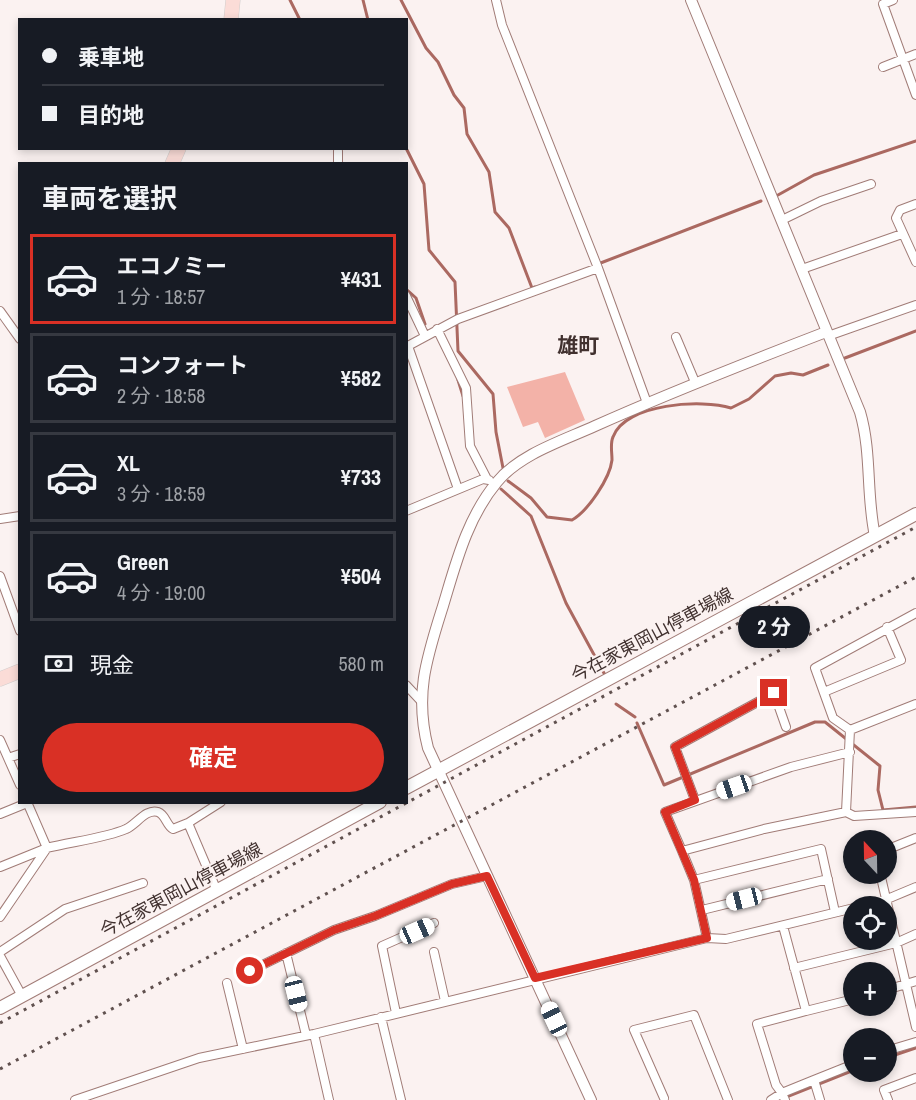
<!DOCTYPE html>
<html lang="ja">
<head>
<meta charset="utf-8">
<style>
	:root { --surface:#171b24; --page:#242831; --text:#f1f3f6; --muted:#9ea1a6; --line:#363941; --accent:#d93025 }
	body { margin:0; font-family:"Archivo Narrow","Noto Sans JP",sans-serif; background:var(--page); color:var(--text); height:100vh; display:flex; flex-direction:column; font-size:22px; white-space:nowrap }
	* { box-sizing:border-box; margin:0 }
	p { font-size:20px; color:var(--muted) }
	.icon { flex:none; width:33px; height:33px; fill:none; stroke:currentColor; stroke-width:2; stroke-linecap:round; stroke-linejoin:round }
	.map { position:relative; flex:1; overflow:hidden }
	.sheet { position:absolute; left:18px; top:162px; width:390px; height:642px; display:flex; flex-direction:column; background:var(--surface); border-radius:0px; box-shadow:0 3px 9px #0003 }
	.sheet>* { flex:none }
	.banner { position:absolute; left:18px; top:18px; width:390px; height:132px; border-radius:0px; box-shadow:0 3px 9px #0003; display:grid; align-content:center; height:132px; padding:0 24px; background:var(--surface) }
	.needle { width:39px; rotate:338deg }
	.fabs { position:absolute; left:843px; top:830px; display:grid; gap:12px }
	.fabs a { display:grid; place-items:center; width:54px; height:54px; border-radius:50%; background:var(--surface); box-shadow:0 3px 9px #0003; font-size:30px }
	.end { position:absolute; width:27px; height:27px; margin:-14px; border:8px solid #d93025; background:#fff; box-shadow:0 0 0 3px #fff }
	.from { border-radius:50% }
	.bubble { position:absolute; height:42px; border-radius:21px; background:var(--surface); box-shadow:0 3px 9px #0003; font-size:20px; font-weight:700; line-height:42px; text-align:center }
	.car { position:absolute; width:18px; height:36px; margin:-18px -9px; border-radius:8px; box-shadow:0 0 4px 2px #0007; background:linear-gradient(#fff 24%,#345 0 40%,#fff 0 76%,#345 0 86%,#fff 0) }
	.banner b { display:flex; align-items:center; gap:21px; height:57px; font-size:22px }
	.banner b+b { border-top:2px solid var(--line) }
	.banner i { width:15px; height:15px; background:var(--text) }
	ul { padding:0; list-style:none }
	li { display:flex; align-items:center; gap:18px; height:90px; margin:0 12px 9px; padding:0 12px; border:3px solid var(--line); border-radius:0px }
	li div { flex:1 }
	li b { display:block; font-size:22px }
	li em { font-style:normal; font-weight:700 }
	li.on { border-color:var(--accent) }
	li>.icon { width:54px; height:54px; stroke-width:1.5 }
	h2 { padding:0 24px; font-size:27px; line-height:72px }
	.pay { display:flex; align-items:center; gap:15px; height:66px; padding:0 24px; font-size:22px }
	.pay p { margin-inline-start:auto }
	.cta { display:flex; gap:12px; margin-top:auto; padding:12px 24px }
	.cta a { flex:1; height:69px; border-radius:36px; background:var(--accent); color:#fff; font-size:24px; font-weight:700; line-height:69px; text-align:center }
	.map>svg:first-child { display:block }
	.green { fill:#f3b2a8 }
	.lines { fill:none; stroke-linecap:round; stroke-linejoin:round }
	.stream { stroke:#ab6961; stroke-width:3 }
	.minor-casing { stroke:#a17c77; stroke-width:10 }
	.tertiary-casing { stroke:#a17c77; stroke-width:12 }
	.secondary-casing { stroke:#a17c77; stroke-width:14 }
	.primary-casing { stroke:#d1cecd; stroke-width:15 }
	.minor { stroke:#fff; stroke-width:8 }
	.tertiary { stroke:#fff; stroke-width:10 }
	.secondary { stroke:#fff; stroke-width:12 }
	.primary { stroke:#fbdcd7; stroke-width:14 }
	.rail { stroke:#60514f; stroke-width:3; stroke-dasharray:3 6; stroke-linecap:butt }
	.route { stroke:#d93025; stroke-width:8 }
	.labels { text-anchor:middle; stroke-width:4.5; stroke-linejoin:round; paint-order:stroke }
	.street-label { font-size:18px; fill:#41312f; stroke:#fbf2f1 }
	.quarter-label { font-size:21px; font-weight:bold; fill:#41312f; stroke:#fbf2f1 }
</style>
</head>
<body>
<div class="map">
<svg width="916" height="1100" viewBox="0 0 916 1100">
	<rect width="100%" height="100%" fill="#fbf2f1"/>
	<path class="green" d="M565 372 585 420 545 438 538 422 523 427 507 387Z"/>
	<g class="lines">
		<path class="stream" d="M290 0 300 20
			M363 0 368 20
			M401 0 426 48 438 62 454 95 464 108 467 134 489 172 495 212 509 228 532 288 535 287
			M406 148 424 184 429 250 455 282 458 351 493 394 496 432 503 468
			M778 195 814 175 916 141
			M598 264 761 201
			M406 289 416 298 425 324
			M845 358 916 331
			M458 380 463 396
			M508 481 531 498 547 517 572 520C588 511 610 478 612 460 612 452 610 443 613 437 625 403 703 399 731 408L749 399 775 376 791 373 803 375 828 365
			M501 489 531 516 566 603 605 675
			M616 704 635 717
			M637 723 664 785 815 722H825L880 766 878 790 883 810 916 807
			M886 1058 916 1048
			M779 1100 854 1070"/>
		<g class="minor-casing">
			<path id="minor" d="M496 0 502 25 598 268 647 403
				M893 0 883 4 916 95
				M883 67 916 54
				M338 151V164
				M916 204 900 210 896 218 916 262
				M782 220 821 201 871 184
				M802 269 902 234
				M406 296 425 336
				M0 311 20 339
				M437 329 466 388 470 446 487 479
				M828 336 916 305
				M676 337 695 382
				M408 346 458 489
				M406 347 458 319 598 268
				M406 511 483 479 489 480
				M0 519 20 516
				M0 576 20 631
				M406 685 421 701
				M824 692 901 660 887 627
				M850 730 916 704
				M0 740 20 785
				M8 758 20 754
				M695 800 675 747 774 693 786 727
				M846 812 854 816 916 812
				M0 814 27 803
				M188 823 221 802
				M886 850 916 838
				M682 851 665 812 791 767 850 752
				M0 867 47 848 27 802
				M880 873 916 1027
				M694 880 821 849 835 912
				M860 906 885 900 916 887
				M702 910 828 879
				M0 917 47 848C70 842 106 838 126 829 136 825 146 808 158 812 166 815 166 825 173 829L188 823 217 891
				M783 926 806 1011 854 999
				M707 938 694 880 682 851 764 829 846 812 850 730 833 718 815 668 916 613
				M0 952 65 909 143 883
				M434 952 445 1001
				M286 953 306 1035
				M0 956 22 996
				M794 968 896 943 916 934
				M250 971 334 930 375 916 452 884 487 876
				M227 983 243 1049
				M886 990 916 981
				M806 1011 757 1024 776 1085 782 1093 814 1080
				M396 1013 382 946 434 923
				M381 1017 401 1100
				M314 1034 329 1100
				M886 1051 916 1042
				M664 1098 634 1030 694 1015 728 1100
				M75 1100 199 1058 314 1034 707 938 726 939 854 908
				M771 1100 782 1093 785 1100
				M820 1100 814 1080 854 1064
				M888 1100 884 1090 916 1078"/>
		</g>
		<g class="tertiary-casing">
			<path id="tertiary" d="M691 0 860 412C872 453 866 495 875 536
				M591 1100 428 748C414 694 427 657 443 606 456 563 467 518 497 482 520 454 562 441 595 426 671 392 748 362 826 332"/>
		</g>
		<g class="secondary-casing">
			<path id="secondary" d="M406 788 916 514
				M0 1008 380 802"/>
		</g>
		<g class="primary-casing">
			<path id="primary" d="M231 20 233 0
				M172 164 179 148
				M0 679 20 671"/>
		</g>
		<use href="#minor" class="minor"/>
		<use href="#tertiary" class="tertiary"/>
		<use href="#secondary" class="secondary"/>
		<use href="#primary" class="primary"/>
		<path class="rail" d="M0 1023 916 527
			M0 1069 916 577"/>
	</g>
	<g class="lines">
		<path class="route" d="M250 971 334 930 375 916 452 884 487 876 535 978 707 938 694 880 665 812 695 800 675 747 774 693"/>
	</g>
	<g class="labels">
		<g class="street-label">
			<text transform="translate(652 635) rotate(-28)" y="6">今在家東岡山停車場線</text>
			<text transform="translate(181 890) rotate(-28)" y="6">今在家東岡山停車場線</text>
		</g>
		<g class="quarter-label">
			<text x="578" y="353">雄町</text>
		</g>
	</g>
</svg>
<div class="fabs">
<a><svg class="needle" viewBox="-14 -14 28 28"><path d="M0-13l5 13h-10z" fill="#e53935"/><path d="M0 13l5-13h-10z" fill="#9ea1a6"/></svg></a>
<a><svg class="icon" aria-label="locate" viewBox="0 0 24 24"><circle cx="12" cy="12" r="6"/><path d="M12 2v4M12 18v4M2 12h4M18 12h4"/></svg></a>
<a>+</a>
<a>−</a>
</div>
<i class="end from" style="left:250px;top:971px"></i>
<i class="end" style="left:774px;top:693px"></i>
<div class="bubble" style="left:738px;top:606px;width:72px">2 分</div>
<i class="car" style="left:734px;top:787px;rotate:251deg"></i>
<i class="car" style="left:744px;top:899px;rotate:256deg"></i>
<i class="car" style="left:417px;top:931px;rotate:66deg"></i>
<i class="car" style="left:296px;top:994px;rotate:166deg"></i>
<i class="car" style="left:554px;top:1019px;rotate:335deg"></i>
<div class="banner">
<b><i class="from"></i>乗車地</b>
<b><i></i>目的地</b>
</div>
<section class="sheet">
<h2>車両を選択</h2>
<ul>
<li class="on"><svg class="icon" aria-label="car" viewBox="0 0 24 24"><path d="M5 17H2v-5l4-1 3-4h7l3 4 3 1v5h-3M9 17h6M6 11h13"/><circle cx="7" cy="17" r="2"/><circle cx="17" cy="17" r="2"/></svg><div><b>エコノミー</b><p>1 分 · 18:57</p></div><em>¥431</em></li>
<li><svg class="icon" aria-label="car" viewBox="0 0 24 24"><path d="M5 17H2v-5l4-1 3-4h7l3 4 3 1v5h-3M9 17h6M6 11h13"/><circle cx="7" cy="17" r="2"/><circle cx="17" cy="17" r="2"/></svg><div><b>コンフォート</b><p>2 分 · 18:58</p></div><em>¥582</em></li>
<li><svg class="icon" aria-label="car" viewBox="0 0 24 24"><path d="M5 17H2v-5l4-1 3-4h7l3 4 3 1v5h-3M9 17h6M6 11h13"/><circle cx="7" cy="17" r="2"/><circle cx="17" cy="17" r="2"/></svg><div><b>XL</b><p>3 分 · 18:59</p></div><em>¥733</em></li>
<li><svg class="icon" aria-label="car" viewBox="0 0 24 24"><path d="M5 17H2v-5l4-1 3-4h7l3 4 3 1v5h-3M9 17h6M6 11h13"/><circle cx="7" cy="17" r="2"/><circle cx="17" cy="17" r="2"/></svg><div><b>Green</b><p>4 分 · 19:00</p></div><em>¥504</em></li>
</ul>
<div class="pay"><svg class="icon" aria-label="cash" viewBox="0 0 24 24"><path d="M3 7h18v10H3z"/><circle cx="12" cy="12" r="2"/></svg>現金<p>580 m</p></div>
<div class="cta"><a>確定</a></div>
</section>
</div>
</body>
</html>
